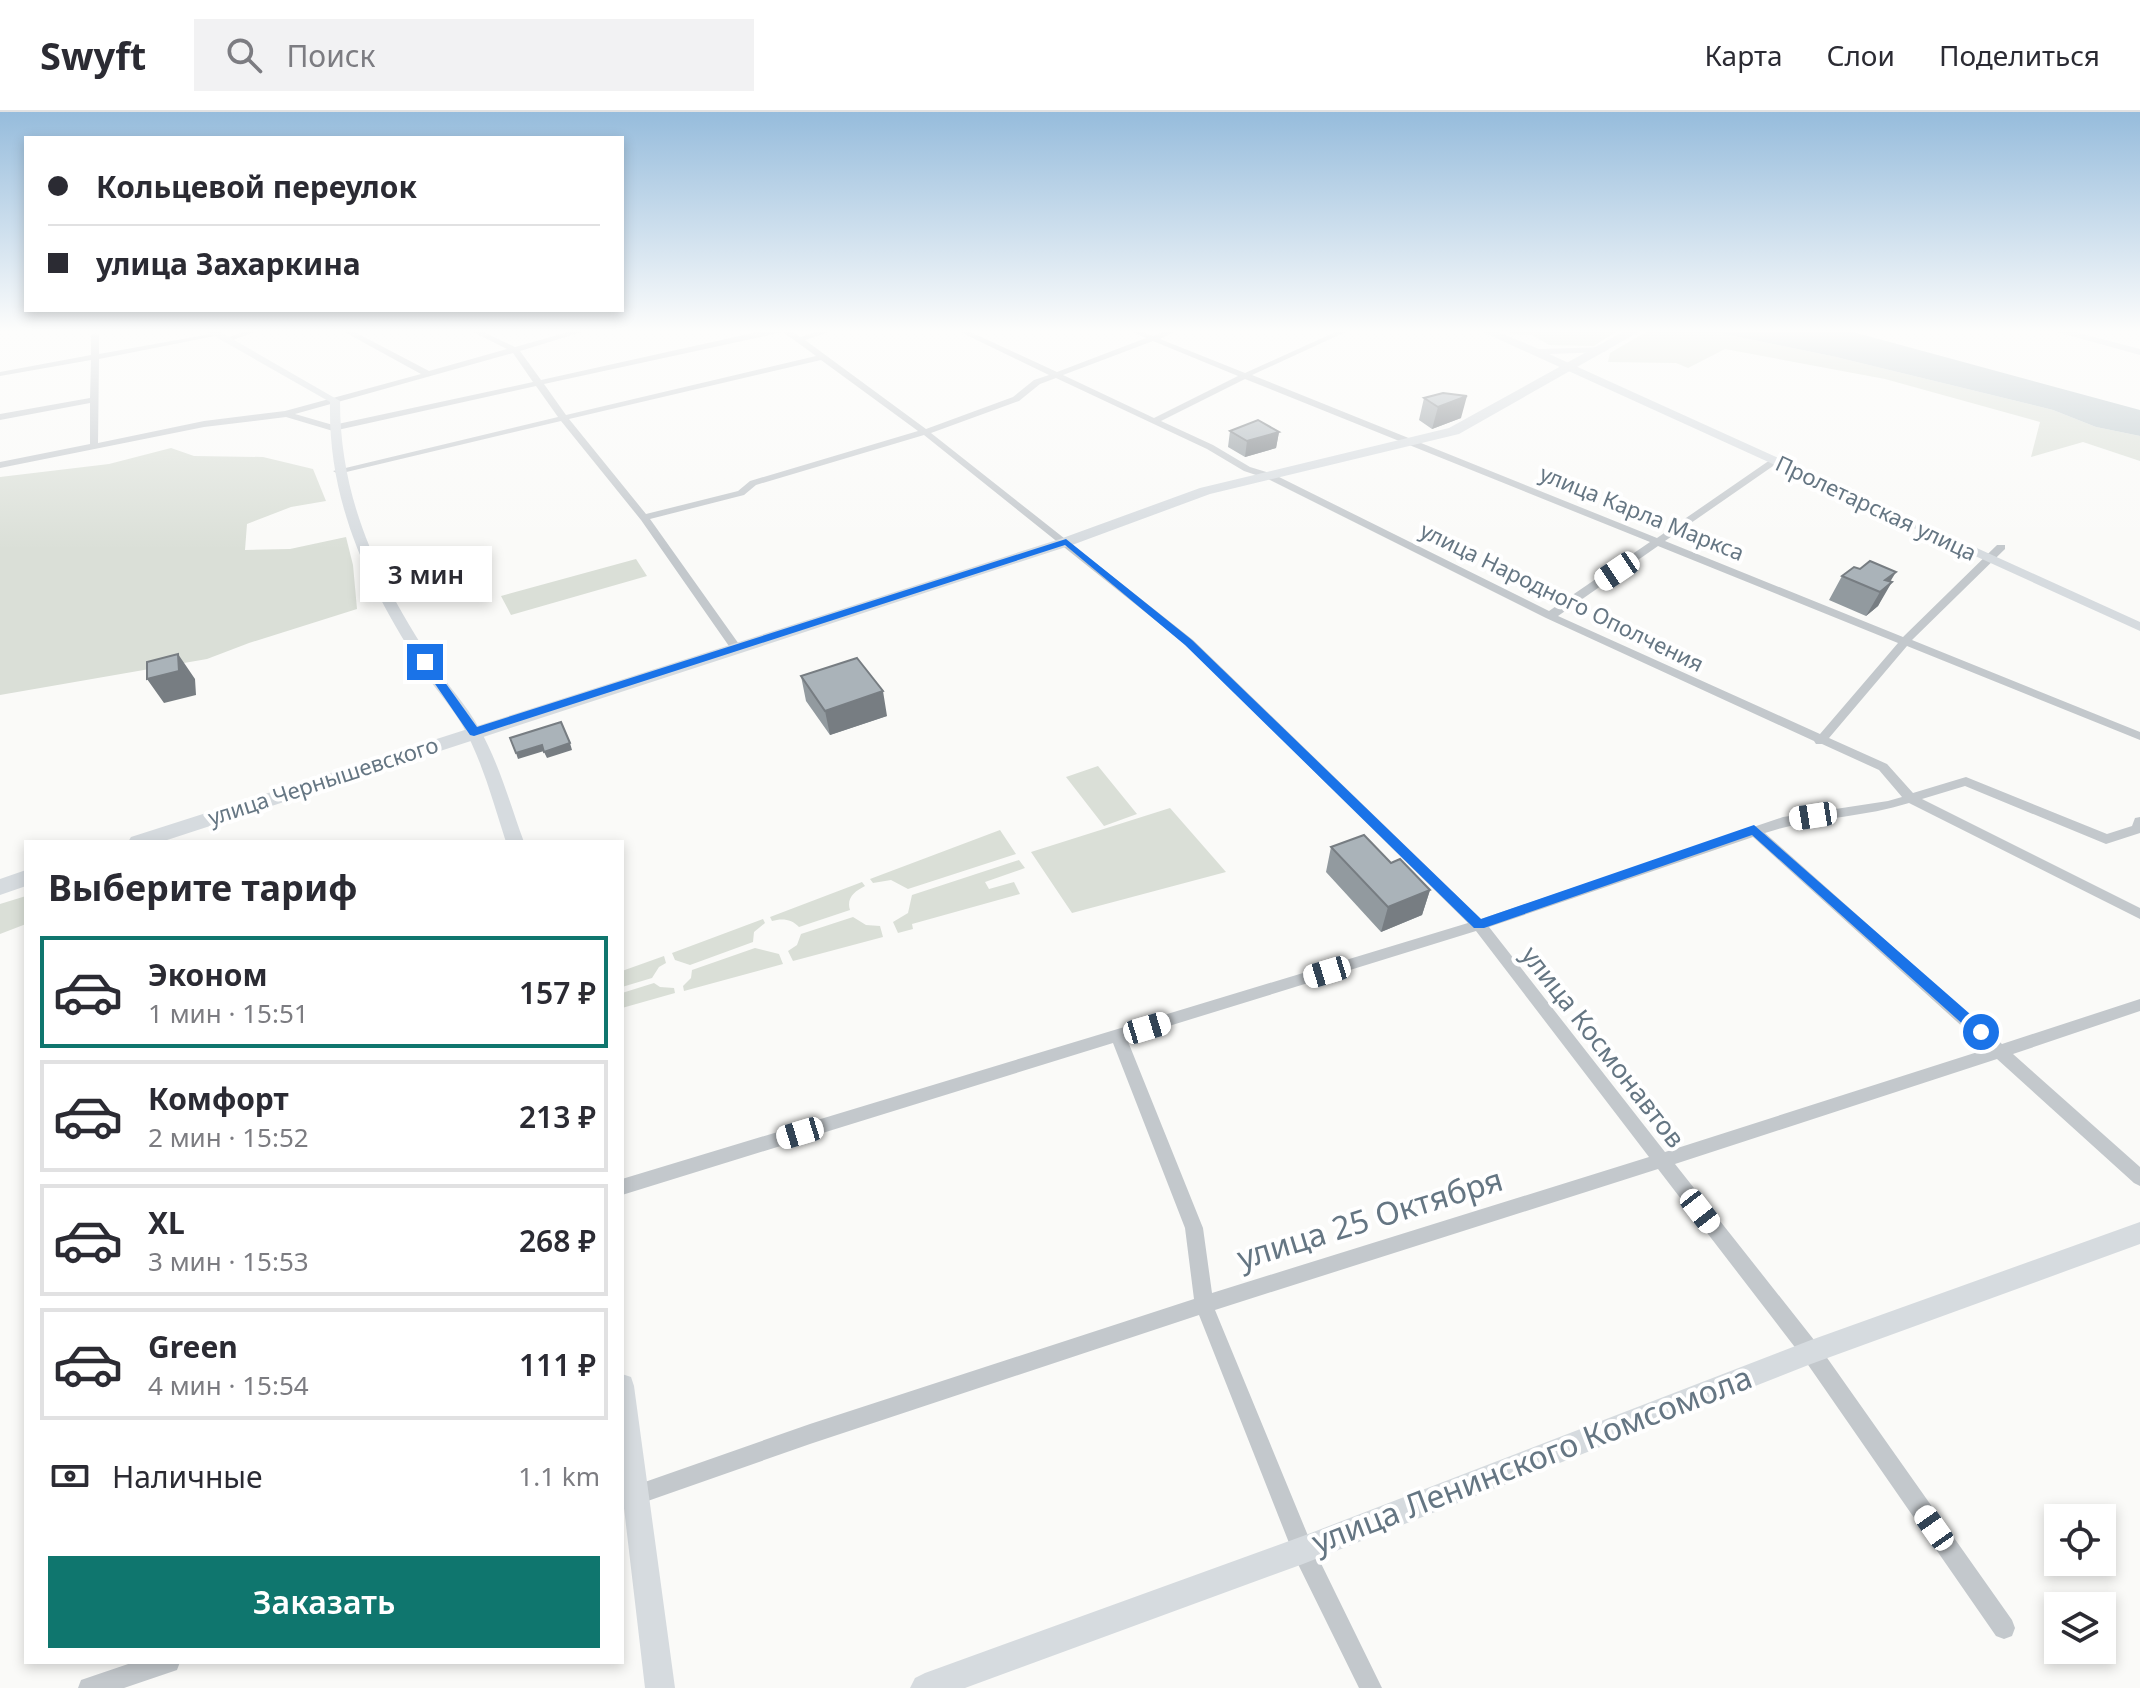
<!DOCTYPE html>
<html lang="ru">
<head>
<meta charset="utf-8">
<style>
	:root { --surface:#fff; --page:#f2f2f3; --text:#2b2b33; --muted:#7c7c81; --line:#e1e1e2; --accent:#0f766e }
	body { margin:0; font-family:"Noto Sans",sans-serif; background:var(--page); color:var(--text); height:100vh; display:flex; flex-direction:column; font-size:30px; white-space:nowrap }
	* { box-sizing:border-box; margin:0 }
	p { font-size:26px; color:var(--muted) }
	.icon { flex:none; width:44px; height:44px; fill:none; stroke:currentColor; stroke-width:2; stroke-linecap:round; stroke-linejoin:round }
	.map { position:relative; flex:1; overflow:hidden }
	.side { position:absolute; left:24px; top:728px; width:600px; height:824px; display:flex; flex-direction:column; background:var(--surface); border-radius:0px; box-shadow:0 4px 12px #0003 }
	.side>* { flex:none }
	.guide { position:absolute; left:24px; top:24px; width:600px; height:176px; border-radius:0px; box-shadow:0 4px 12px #0003; display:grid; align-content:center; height:176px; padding:0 24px; background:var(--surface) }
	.fabs { position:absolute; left:2044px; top:1392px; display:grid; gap:16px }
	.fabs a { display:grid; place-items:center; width:72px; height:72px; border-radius:0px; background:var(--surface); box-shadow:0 4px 12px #0003; font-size:40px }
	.end { position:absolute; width:36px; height:36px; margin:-18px; border:10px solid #1a73e8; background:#fff; box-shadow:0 0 0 4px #fff }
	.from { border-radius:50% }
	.bubble { position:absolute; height:56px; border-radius:0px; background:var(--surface); box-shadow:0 4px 12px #0003; font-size:26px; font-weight:600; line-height:56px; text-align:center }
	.car { position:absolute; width:24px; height:48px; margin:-24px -12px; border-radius:10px; box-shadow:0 0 6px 2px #0007; background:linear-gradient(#fff 24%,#345 0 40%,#fff 0 76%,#345 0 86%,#fff 0) }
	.guide b { display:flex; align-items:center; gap:28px; height:76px; font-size:30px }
	.guide b+b { border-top:2px solid var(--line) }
	.guide i { width:20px; height:20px; background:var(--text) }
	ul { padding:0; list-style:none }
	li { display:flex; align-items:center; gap:24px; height:112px; margin:0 16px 12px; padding:0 8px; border:4px solid var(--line); border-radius:0px }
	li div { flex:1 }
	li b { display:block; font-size:30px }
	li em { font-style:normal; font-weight:600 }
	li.selected { border-color:var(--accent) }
	li>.icon { width:72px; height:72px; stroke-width:1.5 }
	h2 { padding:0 24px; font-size:36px; line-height:96px }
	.pay { display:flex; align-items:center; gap:20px; height:88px; padding:0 24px; font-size:30px }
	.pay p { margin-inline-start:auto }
	.cta { display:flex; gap:16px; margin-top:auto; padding:16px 24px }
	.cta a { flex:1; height:92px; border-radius:0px; background:var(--accent); color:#fff; font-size:32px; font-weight:600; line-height:92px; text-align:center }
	header { display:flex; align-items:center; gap:48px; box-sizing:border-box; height:112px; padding:0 40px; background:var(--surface); border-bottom:2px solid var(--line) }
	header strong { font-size:38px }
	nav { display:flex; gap:44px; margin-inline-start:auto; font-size:28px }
	.search { width:560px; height:72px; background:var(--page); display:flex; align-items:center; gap:20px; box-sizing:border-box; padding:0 28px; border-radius:0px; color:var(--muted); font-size:30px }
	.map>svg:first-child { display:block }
	.green { fill:#dadfd7 }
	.water { fill:#bbc7cb }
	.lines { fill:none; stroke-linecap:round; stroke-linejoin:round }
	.street { fill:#c3c8cc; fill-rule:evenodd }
	.secondary { fill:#d6dbdf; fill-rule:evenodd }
	.primary { fill:#d6dbdf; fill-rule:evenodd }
	.wall { fill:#929a9f }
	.shaded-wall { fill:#777d82 }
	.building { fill:#aab3b9; stroke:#777d82; stroke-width:2 }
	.route { fill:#1a73e8 }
	.labels { text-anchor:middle; stroke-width:8; stroke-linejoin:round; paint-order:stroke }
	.far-street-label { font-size:22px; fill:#657683; stroke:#fff }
	.street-label { font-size:26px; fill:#657683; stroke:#fff }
	.near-street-label { font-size:32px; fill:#657683; stroke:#fff }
</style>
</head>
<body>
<header>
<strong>Swyft</strong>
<div class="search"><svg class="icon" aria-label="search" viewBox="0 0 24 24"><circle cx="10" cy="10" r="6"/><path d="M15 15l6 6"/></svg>Поиск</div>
<nav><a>Карта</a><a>Слои</a><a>Поделиться</a></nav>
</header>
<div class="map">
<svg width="2140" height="1576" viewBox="0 0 2140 1576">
	<rect width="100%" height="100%" fill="#fafaf8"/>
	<path class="green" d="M1504 217H1620L1594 234 1549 233 1532 223 1511 222Z
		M1651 217H1700L1836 245 2053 298 2096 315 2140 324V349L2083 330 2031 345 2040 310 1885 267 1725 237 1688 256 1676 251 1608 250 1610 241Z
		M171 336 194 344 263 345 313 357 326 389 291 395 247 412 245 438 290 437 346 425 353 453 357 497 249 531 207 547 0 583V365L109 352Z
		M636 447 647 464 511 503 501 484Z
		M1098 654 1137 702 1104 714 1066 665Z
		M1170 696 1226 760 1072 801 1031 740Z
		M1000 718 1016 742 908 777 891 768 873 771 870 767Z
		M1019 748 1025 756 985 770 989 777 1014 770 1020 782 912 812 913 817 898 821 893 810 908 801 912 783Z
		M862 770 865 774C855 779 846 786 850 798L799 815C792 807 782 806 772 809L770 805Z
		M26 784V812L0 822V792Z
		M853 805 866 813 880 814 883 825 793 849 788 839 797 833 801 822Z
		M763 807 765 811 754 820 753 830 690 853 675 848 672 841Z
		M755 836 779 842 783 852 684 879 683 874 691 866 692 858Z
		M664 844 666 851 659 855 652 866 622 875V859Z
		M654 871 660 875 674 876 675 881 622 896V881Z"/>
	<path class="water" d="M1700 217H1842L2140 298V324L2096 315 2053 298 1836 245Z"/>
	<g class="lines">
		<path class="street" d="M250 217H262L228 230 221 228Z
			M339 217H349L429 259 507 237 467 217H477L515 235 579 217H592L520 239 541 268 771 217H790L800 225 825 217H838L805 228 926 317 1013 285 1034 268 1049 263 954 217H964L1057 260 1146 226 1126 217H1137L1153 224 1170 217H1181L1160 227 1245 261 1342 217H1352L1252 263 1657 426 1770 348H1776V352L1665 429 1903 525 1997 433H2005V437L1912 528 2140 620V628L1907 534 1829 626 1887 652 1913 681 1966 665 2107 722 2132 714 2135 706 2140 705V721L2106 732 1965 674 1922 687 2140 796V807L1909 691C1862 706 1812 705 1765 721L2002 932 2140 887V899L2013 942 2140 1055V1074L2134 1071 1997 947 1675 1052 1818 1233 2012 1508 2015 1516 2012 1524 2004 1527 1996 1524 1804 1247 1658 1057 1215 1198 1311 1431 1382 1576H1359L1295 1446 1199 1203 810 1332 622 1398V1378L810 1312 1194 1187 1185 1116 1113 931 622 1083V1067L1468 811 1185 532 924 323 756 373 744 383 650 407 741 535 735 538 731 537 641 408 561 309 338 362 333 359 558 305 536 274 333 319 286 305 204 315 0 356V350L90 332V291L0 308V302L90 286 91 248 0 264V260L91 243V223L95 221 99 223V242L216 221 220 223 99 247 98 331 204 309 285 299 421 262ZM783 220 816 244 566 303 544 272ZM1153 229 1238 264 1154 306 1063 263ZM513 241 533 270 333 313 295 302ZM821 248 918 319 750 369 738 379 646 402 569 307ZM1056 266 1207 337 1244 359 1268 367 1546 506 1814 629 1816 632H1822L1879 658 1902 685 1888 689 1783 705 1481 807 1193 528 931 321 1019 289 1040 272ZM1245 267 1650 430 1549 499 1273 362 1250 355 1213 333 1161 309ZM1658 434 1898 531 1820 622 1558 504ZM1753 725 1987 937 1665 1040 1489 815ZM1476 819 1649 1045 1212 1181 1203 1116 1127 927Z
			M134 1550H180L177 1558 124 1576H78L81 1568Z"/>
		<path class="secondary" d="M202 217H215L340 289C340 389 379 468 433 551 447 573 466 592 479 616 499 651 510 692 524 730H506C493 690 482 647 461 611 448 590 431 572 418 551 366 469 328 389 330 290Z
			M1476 217H1491L1539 237 1608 235 1609 237 1604 240 1549 242 2140 510V519Z
			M2046 217H2064L2140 237V243Z
			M2140 1110V1132L1811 1252 1303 1452 965 1576H910L915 1566 925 1561 1303 1424 1811 1228Z
			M622 1262 631 1265 634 1274 675 1576H645L622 1379Z"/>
		<path class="primary" d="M1628 217H1644L1459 322 1210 382 1072 433 161 730H128L131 725 1060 427 1200 376 1449 316Z
			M26 758V774L0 783V767Z"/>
	</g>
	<path class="wall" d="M1424 286 1461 306 1432 317 1419 308Z
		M1230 319 1279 320 1276 336 1245 345 1228 335Z
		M1842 464 1890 469 1878 494 1866 504 1829 488Z
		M801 564 887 604 830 623 806 589Z
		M1331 735 1391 751 1430 778 1422 803 1381 820 1326 760Z"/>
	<path class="shaded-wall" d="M1467 284 1461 306 1432 317 1438 295Z
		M1279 320 1276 336 1245 345 1247 329Z
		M1896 460 1887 475 1892 470 1878 494 1866 504 1880 480 1885 468Z
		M178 542 195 567 196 583 164 591 147 567Z
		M883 579 887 604 830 623 825 599Z
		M570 631 572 638 547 646 544 640Z
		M542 633 544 639 518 647 516 641Z
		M1430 778 1422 803 1381 820 1388 795Z"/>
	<path class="building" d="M1443 281 1467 284 1438 295 1424 286Z
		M1258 308 1279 320 1247 329 1230 319Z
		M1870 449 1896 460 1885 468 1892 470 1880 480 1842 464 1854 455 1860 457Z
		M178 542 179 559 147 567V550Z
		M857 546 883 579 825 599 801 564Z
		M561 610 570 631 544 640 542 633 516 641 510 626Z
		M1364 723 1391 751 1400 747 1430 778 1388 795 1331 735Z"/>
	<linearGradient id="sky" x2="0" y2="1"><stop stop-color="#96bcdc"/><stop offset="0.5" stop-color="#fdfdfc"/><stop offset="1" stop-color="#fdfdfc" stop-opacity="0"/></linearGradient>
	<rect width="2140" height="438" fill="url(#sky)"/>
	<path class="route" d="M1066 427 1192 528 1481 807 1754 713 1986 916V924H1976L1752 723 1484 816H1474L1185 533 1065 433 474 624 470 623 420 550 429 548 477 615Z"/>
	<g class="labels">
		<g class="far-street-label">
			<text transform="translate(1876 396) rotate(25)" y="8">Пролетарская улица</text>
			<text transform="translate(1642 401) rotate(22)" y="8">улица Карла Маркса</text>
			<text transform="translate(1562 485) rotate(26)" y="8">улица Народного Ополчения</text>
			<text transform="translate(323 669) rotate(-18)" y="8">улица Чернышевского</text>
		</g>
		<g class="street-label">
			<text transform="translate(1603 935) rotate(52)" y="9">улица Космонавтов</text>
		</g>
		<g class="near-street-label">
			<text transform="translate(1370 1107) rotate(-17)" y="11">улица 25 Октября</text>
			<text transform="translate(1532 1348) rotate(-21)" y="11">улица Ленинского Комсомола</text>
		</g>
	</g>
</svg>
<div class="fabs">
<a><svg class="icon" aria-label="locate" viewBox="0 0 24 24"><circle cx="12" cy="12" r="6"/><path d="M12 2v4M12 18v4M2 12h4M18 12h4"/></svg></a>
<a><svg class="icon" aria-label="layers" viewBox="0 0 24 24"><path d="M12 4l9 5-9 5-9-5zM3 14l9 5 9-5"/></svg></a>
</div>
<i class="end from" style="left:1981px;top:920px"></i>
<i class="end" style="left:425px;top:550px"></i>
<div class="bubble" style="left:360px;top:434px;width:132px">3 мин</div>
<i class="car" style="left:1617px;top:459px;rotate:236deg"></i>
<i class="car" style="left:1813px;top:704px;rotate:261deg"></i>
<i class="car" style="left:1327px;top:860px;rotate:253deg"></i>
<i class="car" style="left:1147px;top:916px;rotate:73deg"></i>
<i class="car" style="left:800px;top:1021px;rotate:253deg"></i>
<i class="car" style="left:1700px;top:1099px;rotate:142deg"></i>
<i class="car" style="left:1934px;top:1416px;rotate:325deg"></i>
<div class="guide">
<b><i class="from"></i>Кольцевой переулок</b>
<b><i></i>улица Захаркина</b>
</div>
<section class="side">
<h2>Выберите тариф</h2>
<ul>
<li class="selected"><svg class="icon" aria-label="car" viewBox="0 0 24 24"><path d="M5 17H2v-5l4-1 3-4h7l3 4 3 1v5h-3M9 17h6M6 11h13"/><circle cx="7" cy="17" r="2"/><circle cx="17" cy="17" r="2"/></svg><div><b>Эконом</b><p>1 мин · 15:51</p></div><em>157 ₽</em></li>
<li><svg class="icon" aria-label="car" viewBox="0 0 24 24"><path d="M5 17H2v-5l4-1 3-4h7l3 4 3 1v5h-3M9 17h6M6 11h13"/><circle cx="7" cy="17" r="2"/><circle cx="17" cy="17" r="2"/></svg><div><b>Комфорт</b><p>2 мин · 15:52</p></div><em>213 ₽</em></li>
<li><svg class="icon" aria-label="car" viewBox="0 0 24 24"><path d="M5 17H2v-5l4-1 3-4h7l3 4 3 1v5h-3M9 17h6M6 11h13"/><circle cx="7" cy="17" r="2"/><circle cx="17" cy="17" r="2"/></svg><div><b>XL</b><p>3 мин · 15:53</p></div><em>268 ₽</em></li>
<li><svg class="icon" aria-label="car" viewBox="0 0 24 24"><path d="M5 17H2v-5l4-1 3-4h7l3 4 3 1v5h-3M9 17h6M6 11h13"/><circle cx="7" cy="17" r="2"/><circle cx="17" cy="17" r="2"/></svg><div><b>Green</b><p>4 мин · 15:54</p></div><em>111 ₽</em></li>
</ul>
<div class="pay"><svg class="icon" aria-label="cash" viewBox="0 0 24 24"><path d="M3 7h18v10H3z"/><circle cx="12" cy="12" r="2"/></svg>Наличные<p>1.1 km</p></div>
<div class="cta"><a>Заказать</a></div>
</section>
</div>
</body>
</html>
